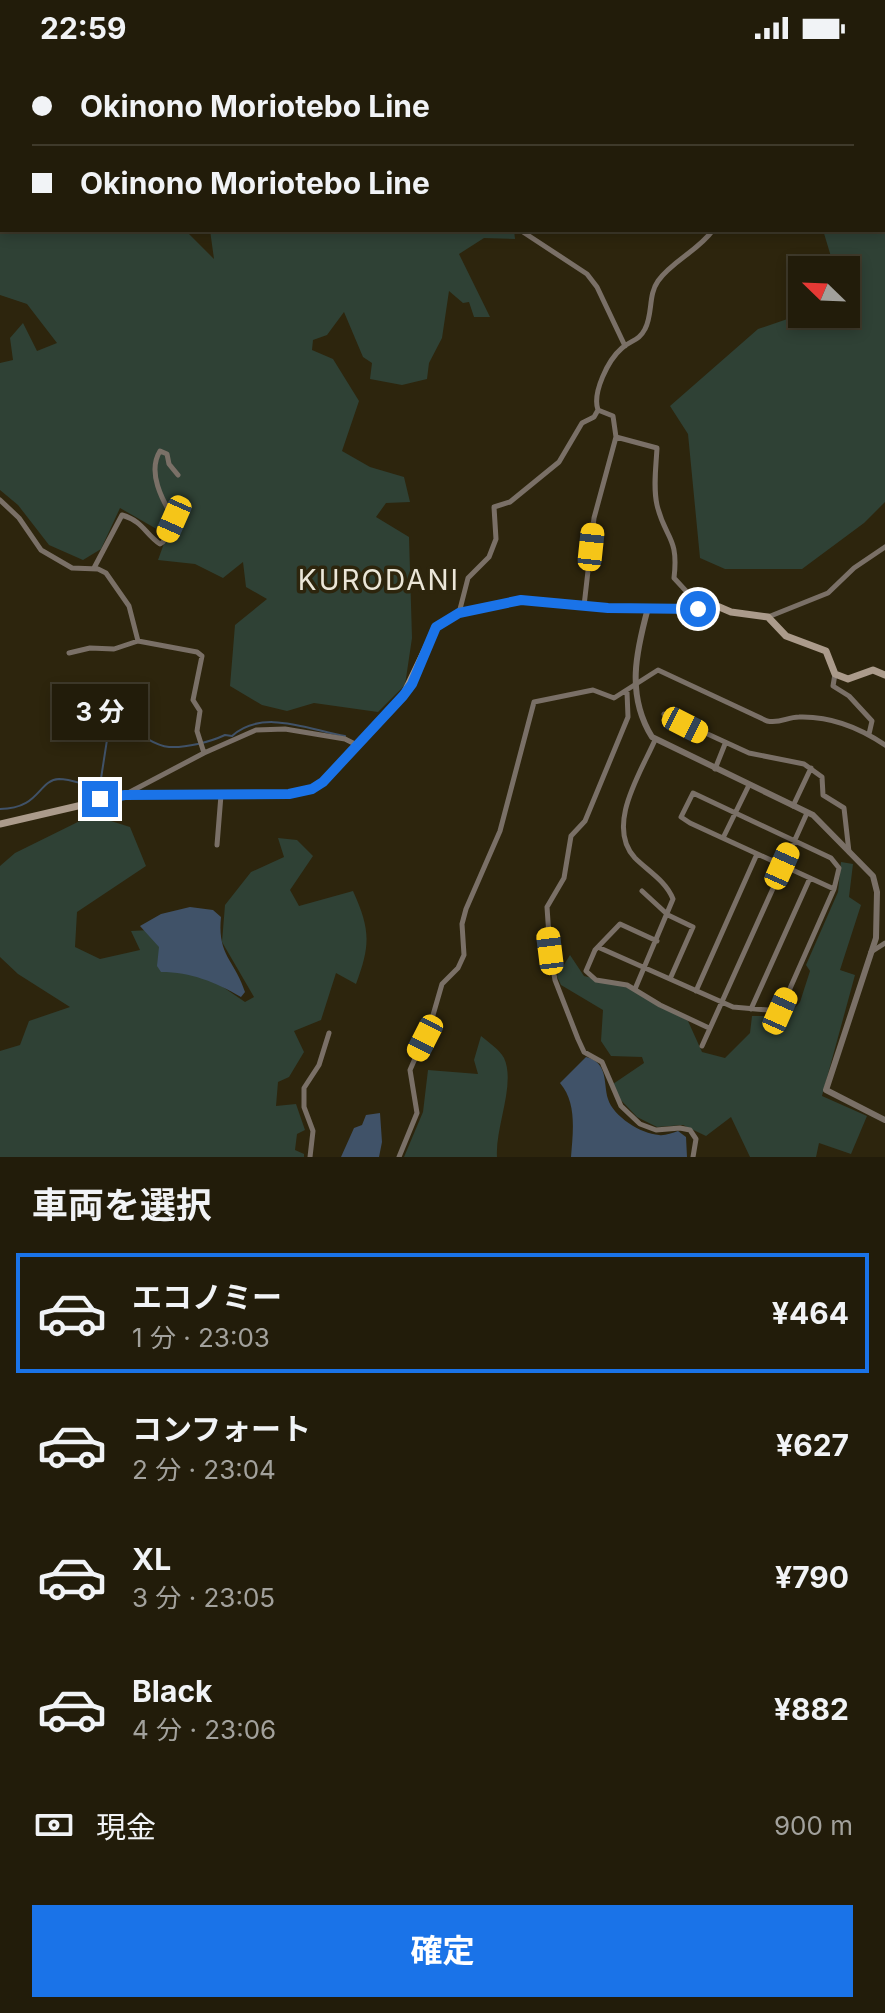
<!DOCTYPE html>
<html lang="ja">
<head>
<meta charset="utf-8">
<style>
	:root { --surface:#221c0a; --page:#2a2513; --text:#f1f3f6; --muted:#a2a19c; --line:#3f3a2b; --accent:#1a73e8 }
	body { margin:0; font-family:Inter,"Noto Sans JP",sans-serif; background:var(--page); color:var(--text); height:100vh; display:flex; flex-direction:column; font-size:30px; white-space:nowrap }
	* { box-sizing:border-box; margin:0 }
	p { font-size:26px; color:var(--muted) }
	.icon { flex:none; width:44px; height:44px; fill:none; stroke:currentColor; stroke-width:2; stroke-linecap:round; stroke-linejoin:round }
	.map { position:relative; height:1101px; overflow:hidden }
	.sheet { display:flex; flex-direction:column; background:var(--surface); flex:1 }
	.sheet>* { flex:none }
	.banner { position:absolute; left:0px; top:0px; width:886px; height:176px; box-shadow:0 4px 12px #0003,0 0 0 2px var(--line); display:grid; align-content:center; height:176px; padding:0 32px; background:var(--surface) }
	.needle { width:52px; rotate:293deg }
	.tools { position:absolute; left:788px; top:200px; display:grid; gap:16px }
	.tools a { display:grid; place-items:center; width:72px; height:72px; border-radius:0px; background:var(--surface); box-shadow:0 4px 12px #0003,0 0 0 2px var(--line); font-size:40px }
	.end { position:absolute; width:36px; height:36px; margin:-18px; border:10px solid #1a73e8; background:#fff; box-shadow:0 0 0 4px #fff }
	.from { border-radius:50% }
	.bubble { position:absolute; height:56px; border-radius:0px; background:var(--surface); box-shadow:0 4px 12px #0003,0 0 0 2px var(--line); font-size:26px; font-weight:700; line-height:56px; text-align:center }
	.car { position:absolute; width:24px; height:48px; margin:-24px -12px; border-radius:10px; box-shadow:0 0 6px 2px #0007; background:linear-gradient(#f5c518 24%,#345 0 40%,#f5c518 0 76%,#345 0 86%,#f5c518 0) }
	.banner b { display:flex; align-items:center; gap:28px; height:76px; font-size:30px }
	.banner b+b { border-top:2px solid var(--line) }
	.banner i { width:20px; height:20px; background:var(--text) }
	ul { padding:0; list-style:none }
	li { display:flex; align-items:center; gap:24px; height:120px; margin:0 16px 12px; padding:0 16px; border:4px solid transparent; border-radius:0px }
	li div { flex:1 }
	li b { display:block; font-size:30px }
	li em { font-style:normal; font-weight:700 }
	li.active { border-color:var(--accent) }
	li>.icon { width:72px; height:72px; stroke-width:1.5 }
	h2 { padding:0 32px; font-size:36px; line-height:96px }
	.pay { display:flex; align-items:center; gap:20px; height:88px; padding:0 32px; font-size:30px }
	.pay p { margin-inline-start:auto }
	.primary-button { display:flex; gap:16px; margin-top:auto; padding:16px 32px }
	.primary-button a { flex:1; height:92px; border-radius:0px; background:var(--accent); color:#fff; font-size:32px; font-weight:700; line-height:92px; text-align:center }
	.status { display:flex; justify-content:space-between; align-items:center; height:56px; padding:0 40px; background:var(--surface); direction:ltr }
	.status svg { height:22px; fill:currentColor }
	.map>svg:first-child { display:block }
	.green { fill:#2f4135 }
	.water { fill:#405268 }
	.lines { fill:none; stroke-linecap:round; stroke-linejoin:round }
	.stream { stroke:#405268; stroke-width:2 }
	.minor { stroke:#7a7067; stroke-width:5 }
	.tertiary { stroke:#7a7067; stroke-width:6 }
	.secondary { stroke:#ab9b8b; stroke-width:7 }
	.route { stroke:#1a73e8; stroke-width:10 }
	.labels { text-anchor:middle; stroke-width:7; stroke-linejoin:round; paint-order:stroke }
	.quarter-label { font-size:28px; letter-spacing:2px; fill:#ebe6d8; stroke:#2d250d }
</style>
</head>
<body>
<div class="status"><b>22:59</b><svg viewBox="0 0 49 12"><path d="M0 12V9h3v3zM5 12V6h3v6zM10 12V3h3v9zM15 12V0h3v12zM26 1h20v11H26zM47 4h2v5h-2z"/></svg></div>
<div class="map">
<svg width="885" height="1101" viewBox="0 0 885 1101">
	<rect width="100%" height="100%" fill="#2d250d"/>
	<path class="green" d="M842 0H885V446L864 467 802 513H725L700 502 688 378 670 350 758 273 802 258H846V214H835L823 174H884V2Z
		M0 122 2 174H185L214 203 210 174H514L515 183 484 182 459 198 490 261H474L469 246 463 247 449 235 442 282 429 307 427 323 402 329 370 323 372 307 363 301 344 256 327 279 313 284 312 294 333 303 359 345 342 395 370 411 404 421 410 446 386 447 376 461 409 481 412 582 405 629 378 656 314 647 287 655 262 649 230 630 235 569 267 543 246 531 243 506 223 522 195 508 158 504 167 479 120 452 101 493 83 504 49 489 18 449 0 434V307L13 304 10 282 23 267 37 295 57 287 27 248 0 239Z
		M92 759 130 771 146 810 77 856 75 891 100 903 140 894 131 875 149 874 192 916 217 927 245 946 254 941 222 886 225 849 251 816 284 801 278 782 297 784 313 800 290 834 299 850 353 835C370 873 371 888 356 928L336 917 321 964 294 975 304 996 289 1021 278 1026 276 1050 296 1048 305 1074 297 1078 295 1094 304 1098V1101H0V995L20 989 29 965 70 951 18 918 0 901V810L15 797Z
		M841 806 853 808 849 841 861 849 840 914 855 919 822 1040 867 1060 851 1098 819 1087 816 1101H750L731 1061 706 1080 683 1069 657 1071 637 1061 618 1041 613 1028 644 1007 642 1001 611 1000 601 985 603 954 561 929 557 920 570 899 584 920 628 931 688 965 702 996 725 1002 750 977 752 960H767L771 970 780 969 800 946 810 915 806 909 838 836Z
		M481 980C488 986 500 994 504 1002 516 1028 495 1071 497 1101H404L423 1056 428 1014 478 1018 474 1004Z"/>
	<path class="water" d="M190 851 213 854 221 861C217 900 235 904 245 936L241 941C215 926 191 916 161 916L157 910 159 891 140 870 161 858Z
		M586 1001C609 1007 603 1027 608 1043 613 1060 641 1078 659 1079 664 1080 672 1077 678 1075L686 1081 687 1101H571C573 1075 577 1047 560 1027Z
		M380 1057 382 1086 379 1101H341L354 1072 362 1069 366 1059Z"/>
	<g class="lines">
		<path class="stream" d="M0 753C40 753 38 724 59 723 71 723 84 729 96 731L100 729 109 671C140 671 148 689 169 691 186 692 210 686 225 679L232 680C262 652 310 674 345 680"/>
		<path class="minor" d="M787 2 788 0
			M520 174 587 218 597 231 625 290
			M598 354C592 337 608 304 622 292 631 284 639 285 645 273 653 258 648 239 658 225 672 205 698 195 713 174
			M616 381 657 392C656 411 653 431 657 449 665 483 679 480 674 522L686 535 710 547
			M0 444 19 462 41 494 72 512 98 513 106 517 129 550 138 585
			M94 512 122 459C144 466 144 477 160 488L163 486 174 463C162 444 147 416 160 395L167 398 169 408 178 419
			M584 550 594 462 616 381 613 360 598 354
			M459 557 468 522 489 501 496 483 494 451 510 446 559 406 582 367 594 361 598 354
			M768 561 828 537 854 512 885 491
			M69 597 90 592 114 593 138 585 197 596 202 600 193 644 200 655 197 675 204 697
			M835 618 833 630 849 640 872 665 869 678
			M627 636 628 661 585 765 571 780 564 822 547 851 550 895 555 924 578 983 584 996 602 1006 621 1050 640 1068 656 1074 680 1072 690 1074 696 1083 693 1101
			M664 658 749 697 804 708 822 721 823 739 844 752 849 796
			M715 713 725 688
			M128 737 204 697 256 674 285 673 345 683 357 689
			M793 750 811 712
			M723 782 749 729
			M217 789 221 739
			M642 835 668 859 693 871 670 923
			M657 885 620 868 595 894 586 915 596 924 627 929 660 949 709 972
			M600 892 733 951 780 955 834 833 839 812 831 802 693 737 681 761 690 767 834 833
			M871 896 885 887
			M635 933 673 843C666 825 648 815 635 802 605 770 641 716 655 684
			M696 935 757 798
			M751 953 810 822
			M702 990 807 757
			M310 1101 313 1075 304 1051V1032L319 1009 329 977
			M399 1101 417 1057 410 1014 431 966 442 928 458 912 464 899 462 868 466 853 500 775 534 646 593 634 614 642 658 614 767 665C780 668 787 661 799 661 830 660 860 672 885 689"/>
		<path class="tertiary" d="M648 552C636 596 626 639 652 681L813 759 873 820 877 836 876 882 826 1034 885 1064"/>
		<path class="secondary" d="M0 768 125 739 289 738 312 733 323 726 403 640 436 571 459 557 521 544 608 552 698 553 708 551 710 547 731 556 768 561 786 580 826 595 835 618 848 623 873 614 885 619"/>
	</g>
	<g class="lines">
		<path class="route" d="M100 743 125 739 289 738 312 733 323 726 403 640 412 628 436 571 459 557 521 544 608 552 698 553"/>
	</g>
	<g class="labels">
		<g class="quarter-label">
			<text x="379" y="534">KURODANI</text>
		</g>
	</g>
</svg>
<div class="tools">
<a><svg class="needle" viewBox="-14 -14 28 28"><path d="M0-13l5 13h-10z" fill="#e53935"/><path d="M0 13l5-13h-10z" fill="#a2a19c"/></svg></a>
</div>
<i class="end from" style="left:698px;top:553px"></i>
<i class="end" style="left:100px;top:743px"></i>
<div class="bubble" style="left:52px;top:628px;width:96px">3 分</div>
<i class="car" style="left:174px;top:463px;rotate:204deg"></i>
<i class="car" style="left:591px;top:491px;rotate:6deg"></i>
<i class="car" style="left:685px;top:669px;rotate:117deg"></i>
<i class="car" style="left:782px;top:810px;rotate:24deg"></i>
<i class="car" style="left:550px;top:895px;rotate:353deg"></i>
<i class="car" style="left:780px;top:955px;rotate:24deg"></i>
<i class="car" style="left:425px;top:982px;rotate:207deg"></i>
<div class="banner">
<b><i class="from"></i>Okinono Moriotebo Line</b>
<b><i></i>Okinono Moriotebo Line</b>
</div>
</div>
<section class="sheet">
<h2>車両を選択</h2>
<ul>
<li class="active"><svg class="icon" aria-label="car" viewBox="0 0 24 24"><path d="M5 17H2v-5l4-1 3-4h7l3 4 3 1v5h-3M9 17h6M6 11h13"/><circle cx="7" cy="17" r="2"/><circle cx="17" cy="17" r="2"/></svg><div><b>エコノミー</b><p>1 分 · 23:03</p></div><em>¥464</em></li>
<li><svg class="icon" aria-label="car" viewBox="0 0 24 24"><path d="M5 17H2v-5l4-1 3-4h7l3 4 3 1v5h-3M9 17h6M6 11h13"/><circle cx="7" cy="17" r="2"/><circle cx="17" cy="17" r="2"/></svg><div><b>コンフォート</b><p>2 分 · 23:04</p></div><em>¥627</em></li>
<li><svg class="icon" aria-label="car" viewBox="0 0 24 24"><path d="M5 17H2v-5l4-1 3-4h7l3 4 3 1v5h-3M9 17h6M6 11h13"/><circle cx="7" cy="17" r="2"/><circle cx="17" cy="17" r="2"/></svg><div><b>XL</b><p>3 分 · 23:05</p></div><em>¥790</em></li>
<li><svg class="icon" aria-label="car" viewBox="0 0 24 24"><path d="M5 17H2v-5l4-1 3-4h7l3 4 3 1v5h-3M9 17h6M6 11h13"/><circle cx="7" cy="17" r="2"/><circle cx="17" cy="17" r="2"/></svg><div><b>Black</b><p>4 分 · 23:06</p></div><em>¥882</em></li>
</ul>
<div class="pay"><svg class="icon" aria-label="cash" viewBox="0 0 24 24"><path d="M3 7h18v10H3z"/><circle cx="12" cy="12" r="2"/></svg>現金<p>900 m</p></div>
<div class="primary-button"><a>確定</a></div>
</section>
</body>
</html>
